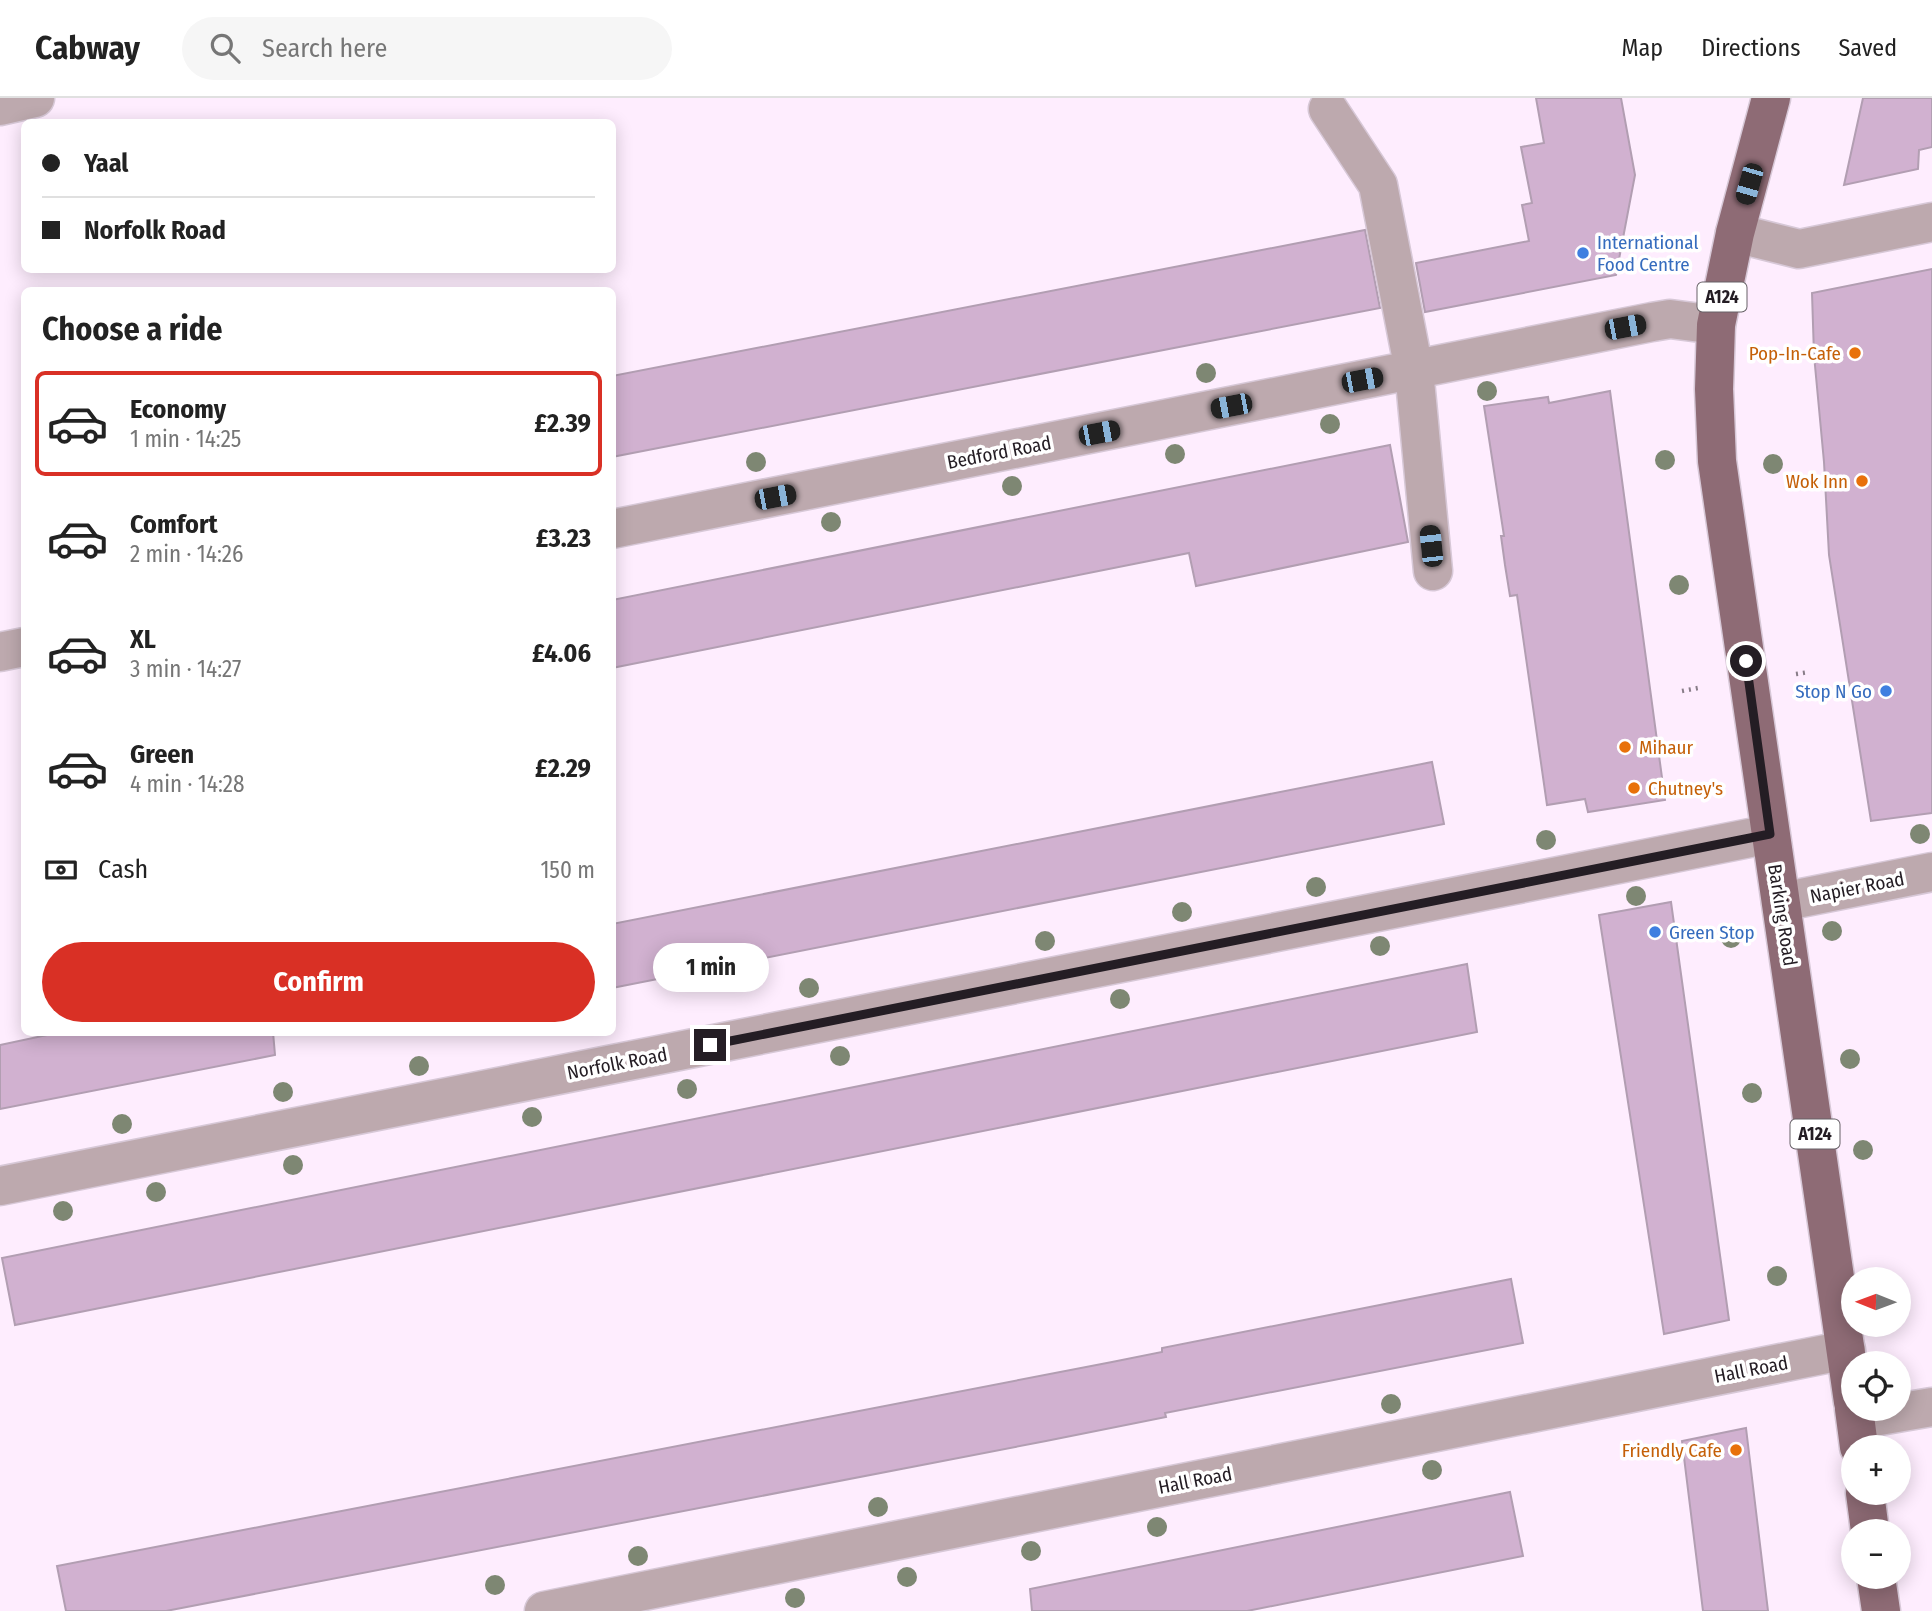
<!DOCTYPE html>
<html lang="en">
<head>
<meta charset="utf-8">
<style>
	:root { --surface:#fff; --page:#f6f6f6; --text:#222; --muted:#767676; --line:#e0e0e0; --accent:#d93025 }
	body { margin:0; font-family:"Fira Sans Condensed",sans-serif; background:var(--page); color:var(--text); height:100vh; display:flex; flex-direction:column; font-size:26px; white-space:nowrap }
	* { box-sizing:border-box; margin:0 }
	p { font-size:23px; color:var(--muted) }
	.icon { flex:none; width:38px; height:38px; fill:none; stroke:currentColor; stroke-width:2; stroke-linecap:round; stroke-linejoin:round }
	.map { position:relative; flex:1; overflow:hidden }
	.drawer { position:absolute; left:21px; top:189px; width:595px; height:749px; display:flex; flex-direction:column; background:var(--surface); border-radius:10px; box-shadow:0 4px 18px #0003 }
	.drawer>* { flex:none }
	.banner { position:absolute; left:21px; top:21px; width:595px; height:154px; border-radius:10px; box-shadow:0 4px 18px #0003; display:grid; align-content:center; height:154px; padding:0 21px; background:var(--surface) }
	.needle { width:46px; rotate:271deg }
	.buttons { position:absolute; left:1841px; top:1169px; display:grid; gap:14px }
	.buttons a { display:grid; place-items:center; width:70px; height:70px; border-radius:50%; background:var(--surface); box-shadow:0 4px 18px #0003; font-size:35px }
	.end { position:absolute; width:32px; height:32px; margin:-16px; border:9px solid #241d24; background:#fff; box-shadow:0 0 0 4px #fff }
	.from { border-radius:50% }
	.bubble { position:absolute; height:49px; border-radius:24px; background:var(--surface); box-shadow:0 4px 18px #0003; font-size:23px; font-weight:700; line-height:49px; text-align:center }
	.car { position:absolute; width:21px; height:42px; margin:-21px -10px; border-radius:9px; box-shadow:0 0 5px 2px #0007; background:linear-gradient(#222 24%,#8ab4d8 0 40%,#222 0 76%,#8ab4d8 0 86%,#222 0) }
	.banner b { display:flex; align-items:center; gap:24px; height:66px; font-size:26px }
	.banner b+b { border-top:2px solid var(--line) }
	.banner i { width:18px; height:18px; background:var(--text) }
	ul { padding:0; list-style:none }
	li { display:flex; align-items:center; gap:21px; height:105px; margin:0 14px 10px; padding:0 7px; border:4px solid transparent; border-radius:10px }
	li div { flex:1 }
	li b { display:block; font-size:26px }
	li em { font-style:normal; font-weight:700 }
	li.on { border-color:var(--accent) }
	li>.icon { width:63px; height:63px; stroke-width:1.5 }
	h2 { padding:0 21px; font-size:32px; line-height:84px }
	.pay { display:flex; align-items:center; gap:18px; height:77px; padding:0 21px; font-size:26px }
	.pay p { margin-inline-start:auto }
	.button { display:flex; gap:14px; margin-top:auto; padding:14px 21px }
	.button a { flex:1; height:80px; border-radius:42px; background:var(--accent); color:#fff; font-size:28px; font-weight:700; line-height:80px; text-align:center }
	header { display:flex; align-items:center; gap:42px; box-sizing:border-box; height:98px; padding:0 35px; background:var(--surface); border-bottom:2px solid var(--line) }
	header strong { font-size:33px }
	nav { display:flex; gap:38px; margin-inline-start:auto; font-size:24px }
	.search { width:490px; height:63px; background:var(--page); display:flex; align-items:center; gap:18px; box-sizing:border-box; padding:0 24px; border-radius:38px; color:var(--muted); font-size:26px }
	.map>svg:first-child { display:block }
	.building { fill:#d1b1d0; stroke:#b29eb2; stroke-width:2 }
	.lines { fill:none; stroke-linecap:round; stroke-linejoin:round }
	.minor-casing { stroke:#d7c8d7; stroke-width:41 }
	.major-casing { stroke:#d7c8d7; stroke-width:41 }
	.path { stroke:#887d88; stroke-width:4.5; stroke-dasharray:2 5; stroke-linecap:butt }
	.minor { stroke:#bda9ae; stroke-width:38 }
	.major { stroke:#8e6b75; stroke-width:38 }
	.tree { fill:#7e8773 }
	.route { stroke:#241d24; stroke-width:9 }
	.shop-dot { fill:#3f7fe0; stroke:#fff; stroke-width:2.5 }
	.food-dot { fill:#e8710a; stroke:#fff; stroke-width:2.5 }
	.labels { text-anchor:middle; stroke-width:7; stroke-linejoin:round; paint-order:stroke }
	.shield { fill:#fff; stroke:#666166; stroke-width:2 }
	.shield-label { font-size:18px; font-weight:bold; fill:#241d24 }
	.shop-label { font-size:19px; fill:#366cbe; stroke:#fff; text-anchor:start }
	.food-label { font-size:19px; fill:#c56008; stroke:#fff; text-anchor:end }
	.street-label { font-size:19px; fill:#241d24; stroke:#fff }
</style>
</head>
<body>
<header>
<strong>Cabway</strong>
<div class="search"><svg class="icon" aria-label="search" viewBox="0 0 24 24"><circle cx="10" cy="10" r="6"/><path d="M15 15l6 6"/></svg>Search here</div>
<nav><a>Map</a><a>Directions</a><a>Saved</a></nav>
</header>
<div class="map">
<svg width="1932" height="1513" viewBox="0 0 1932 1513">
	<rect width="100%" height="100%" fill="#feedfe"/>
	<path class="building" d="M1536 0H1621L1635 77 1616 177 1425 214 1416 165 1529 143 1522 107 1532 105 1521 49 1544 45Z
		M1863 0H1932V49L1919 52 1918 71 1844 87Z
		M1365 132 1380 210 612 359V278Z
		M1932 171V715L1871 723 1829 457 1824 364 1814 257 1812 195Z
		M1610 293 1665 702 1588 714 1585 701 1547 707 1517 497 1510 498 1505 467 1501 438H1504L1484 308 1548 299 1549 305Z
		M1390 347 1408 444 1196 488 1189 455 612 570V502Z
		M1432 664 1444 726 612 890V826Z
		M1671 804 1729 1222 1664 1236 1599 817Z
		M1467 866 1477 934 15 1227 2 1160Z
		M61 934H273L275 957 0 1011V947Z
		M1511 1181 1523 1245 1165 1315 1166 1319 1046 1343 166 1513H66L57 1468 1112 1264 1162 1254V1250Z
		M1746 1330 1768 1513H1703L1682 1343Z
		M1510 1394 1523 1458 1247 1513H1032L1030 1491Z"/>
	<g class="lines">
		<g class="minor-casing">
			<path id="minor" d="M0 8 35 0
				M1328 11 1378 87 1414 272 1433 473
				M1735 135 1799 151 1932 124
				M612 431 1652 224 1670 221 1716 227
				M0 554 24 549
				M1781 804 1932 774
				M0 1088 1770 736
				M1856 1322 1932 1309
				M544 1513 1846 1252"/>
		</g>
		<g class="major-casing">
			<path id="major" d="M1771 0 1735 135 1716 227 1714 291 1717 363 1853 1304
				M1854 1311 1859 1349
				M1865 1395 1870 1433
				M1876 1479 1881 1513"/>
		</g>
		<path class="path" d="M1796 576 1809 574
			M1682 593 1698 590"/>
		<use href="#minor" class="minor"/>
		<use href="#major" class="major"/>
	</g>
	<g class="tree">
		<circle cx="1206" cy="275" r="10"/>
		<circle cx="1487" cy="293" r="10"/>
		<circle cx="1330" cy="326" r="10"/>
		<circle cx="1175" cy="356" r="10"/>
		<circle cx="1665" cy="362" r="10"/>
		<circle cx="756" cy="364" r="10"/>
		<circle cx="1773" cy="366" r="10"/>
		<circle cx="1012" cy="388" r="10"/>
		<circle cx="831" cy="424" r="10"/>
		<circle cx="1679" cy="487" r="10"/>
		<circle cx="1920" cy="736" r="10"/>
		<circle cx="1546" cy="742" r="10"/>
		<circle cx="1316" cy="789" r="10"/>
		<circle cx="1636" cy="798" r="10"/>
		<circle cx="1182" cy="814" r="10"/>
		<circle cx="1832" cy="833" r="10"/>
		<circle cx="1731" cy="840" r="10"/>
		<circle cx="1045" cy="843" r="10"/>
		<circle cx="1380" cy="848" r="10"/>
		<circle cx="809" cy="890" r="10"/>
		<circle cx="1120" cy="901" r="10"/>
		<circle cx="840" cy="958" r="10"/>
		<circle cx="1850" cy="961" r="10"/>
		<circle cx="419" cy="968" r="10"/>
		<circle cx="687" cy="991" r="10"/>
		<circle cx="283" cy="994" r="10"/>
		<circle cx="1752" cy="995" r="10"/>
		<circle cx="532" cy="1019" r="10"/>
		<circle cx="122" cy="1026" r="10"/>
		<circle cx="1863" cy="1052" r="10"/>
		<circle cx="293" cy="1067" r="10"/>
		<circle cx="156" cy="1094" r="10"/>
		<circle cx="63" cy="1113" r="10"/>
		<circle cx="1777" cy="1178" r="10"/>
		<circle cx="1391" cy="1306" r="10"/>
		<circle cx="1432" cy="1372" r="10"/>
		<circle cx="878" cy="1409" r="10"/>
		<circle cx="1157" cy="1429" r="10"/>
		<circle cx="1031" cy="1453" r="10"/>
		<circle cx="638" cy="1458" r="10"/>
		<circle cx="907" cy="1479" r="10"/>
		<circle cx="495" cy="1487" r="10"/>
		<circle cx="795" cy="1500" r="10"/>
	</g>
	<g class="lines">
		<path class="route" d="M710 947 1770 736 1746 563"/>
	</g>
	<g class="shop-dot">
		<circle cx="1583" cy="155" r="7"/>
		<circle cx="1886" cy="593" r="7"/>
		<circle cx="1655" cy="834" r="7"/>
	</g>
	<g class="food-dot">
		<circle cx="1855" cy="255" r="7"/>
		<circle cx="1862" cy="383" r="7"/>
		<circle cx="1625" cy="649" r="7"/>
		<circle cx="1634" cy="690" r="7"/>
		<circle cx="1736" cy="1352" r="7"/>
	</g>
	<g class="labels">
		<g class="shield">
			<rect x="1697.5" y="184.5" width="49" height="29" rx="5"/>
			<rect x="1790.5" y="1021.5" width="49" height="29" rx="5"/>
		</g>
		<g class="shield-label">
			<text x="1722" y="205">A124</text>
			<text x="1815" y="1042">A124</text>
		</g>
		<g class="shop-label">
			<text x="1597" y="151">International<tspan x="1597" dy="22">Food Centre</tspan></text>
			<text x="1872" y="600" text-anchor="end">Stop N Go</text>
			<text x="1669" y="841">Green Stop</text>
		</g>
		<g class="food-label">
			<text x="1841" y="262">Pop-In-Cafe</text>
			<text x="1848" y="390">Wok Inn</text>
			<text x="1639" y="656" text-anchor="start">Mihaur</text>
			<text x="1648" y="697" text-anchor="start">Chutney's</text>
			<text x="1722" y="1359">Friendly Cafe</text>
		</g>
		<g class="street-label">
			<text transform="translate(999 354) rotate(-11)" y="7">Bedford Road</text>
			<text transform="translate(1857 789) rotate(-11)" y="7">Napier Road</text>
			<text transform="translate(1783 817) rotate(81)" y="7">Barking Road</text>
			<text transform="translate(617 965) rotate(-11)" y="7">Norfolk Road</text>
			<text transform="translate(1751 1271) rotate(-11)" y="7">Hall Road</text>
			<text transform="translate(1195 1382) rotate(-11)" y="7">Hall Road</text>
		</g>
	</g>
</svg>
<div class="buttons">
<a><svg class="needle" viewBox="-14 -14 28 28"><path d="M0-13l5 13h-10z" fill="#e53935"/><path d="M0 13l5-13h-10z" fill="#767676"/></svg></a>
<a><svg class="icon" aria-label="locate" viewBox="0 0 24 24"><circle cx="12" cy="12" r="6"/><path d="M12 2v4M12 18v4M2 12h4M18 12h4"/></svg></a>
<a>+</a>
<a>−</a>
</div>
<i class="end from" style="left:1746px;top:563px"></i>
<i class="end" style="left:710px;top:947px"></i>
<div class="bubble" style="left:653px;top:845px;width:116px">1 min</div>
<i class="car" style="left:1749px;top:86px;rotate:196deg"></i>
<i class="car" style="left:1625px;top:229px;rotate:79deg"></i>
<i class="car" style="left:1362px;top:282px;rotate:79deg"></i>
<i class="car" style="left:1231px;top:308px;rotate:259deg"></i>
<i class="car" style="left:1099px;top:335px;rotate:79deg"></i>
<i class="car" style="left:775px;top:399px;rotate:79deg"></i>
<i class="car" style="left:1431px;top:448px;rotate:354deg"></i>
<div class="banner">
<b><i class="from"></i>Yaal</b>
<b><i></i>Norfolk Road</b>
</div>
<section class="drawer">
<h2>Choose a ride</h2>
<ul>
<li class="on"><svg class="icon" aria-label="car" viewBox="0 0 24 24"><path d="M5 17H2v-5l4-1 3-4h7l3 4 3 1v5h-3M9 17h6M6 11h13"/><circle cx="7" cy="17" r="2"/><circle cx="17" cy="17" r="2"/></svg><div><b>Economy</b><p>1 min · 14:25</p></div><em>£2.39</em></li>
<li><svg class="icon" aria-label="car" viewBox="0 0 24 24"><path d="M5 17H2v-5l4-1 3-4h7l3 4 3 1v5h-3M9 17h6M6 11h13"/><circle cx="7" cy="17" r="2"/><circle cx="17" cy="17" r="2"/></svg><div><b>Comfort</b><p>2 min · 14:26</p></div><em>£3.23</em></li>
<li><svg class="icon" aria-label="car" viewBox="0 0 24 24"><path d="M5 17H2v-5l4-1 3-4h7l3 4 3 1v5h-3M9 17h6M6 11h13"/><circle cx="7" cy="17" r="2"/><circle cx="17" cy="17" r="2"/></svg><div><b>XL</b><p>3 min · 14:27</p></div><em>£4.06</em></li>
<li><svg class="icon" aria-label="car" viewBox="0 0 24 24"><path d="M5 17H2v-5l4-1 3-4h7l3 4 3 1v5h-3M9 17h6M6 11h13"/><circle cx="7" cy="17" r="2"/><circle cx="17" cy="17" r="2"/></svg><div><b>Green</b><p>4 min · 14:28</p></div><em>£2.29</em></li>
</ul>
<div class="pay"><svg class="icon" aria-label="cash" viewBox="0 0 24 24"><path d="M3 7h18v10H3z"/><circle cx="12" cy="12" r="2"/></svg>Cash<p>150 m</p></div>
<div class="button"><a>Confirm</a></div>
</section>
</div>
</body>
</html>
